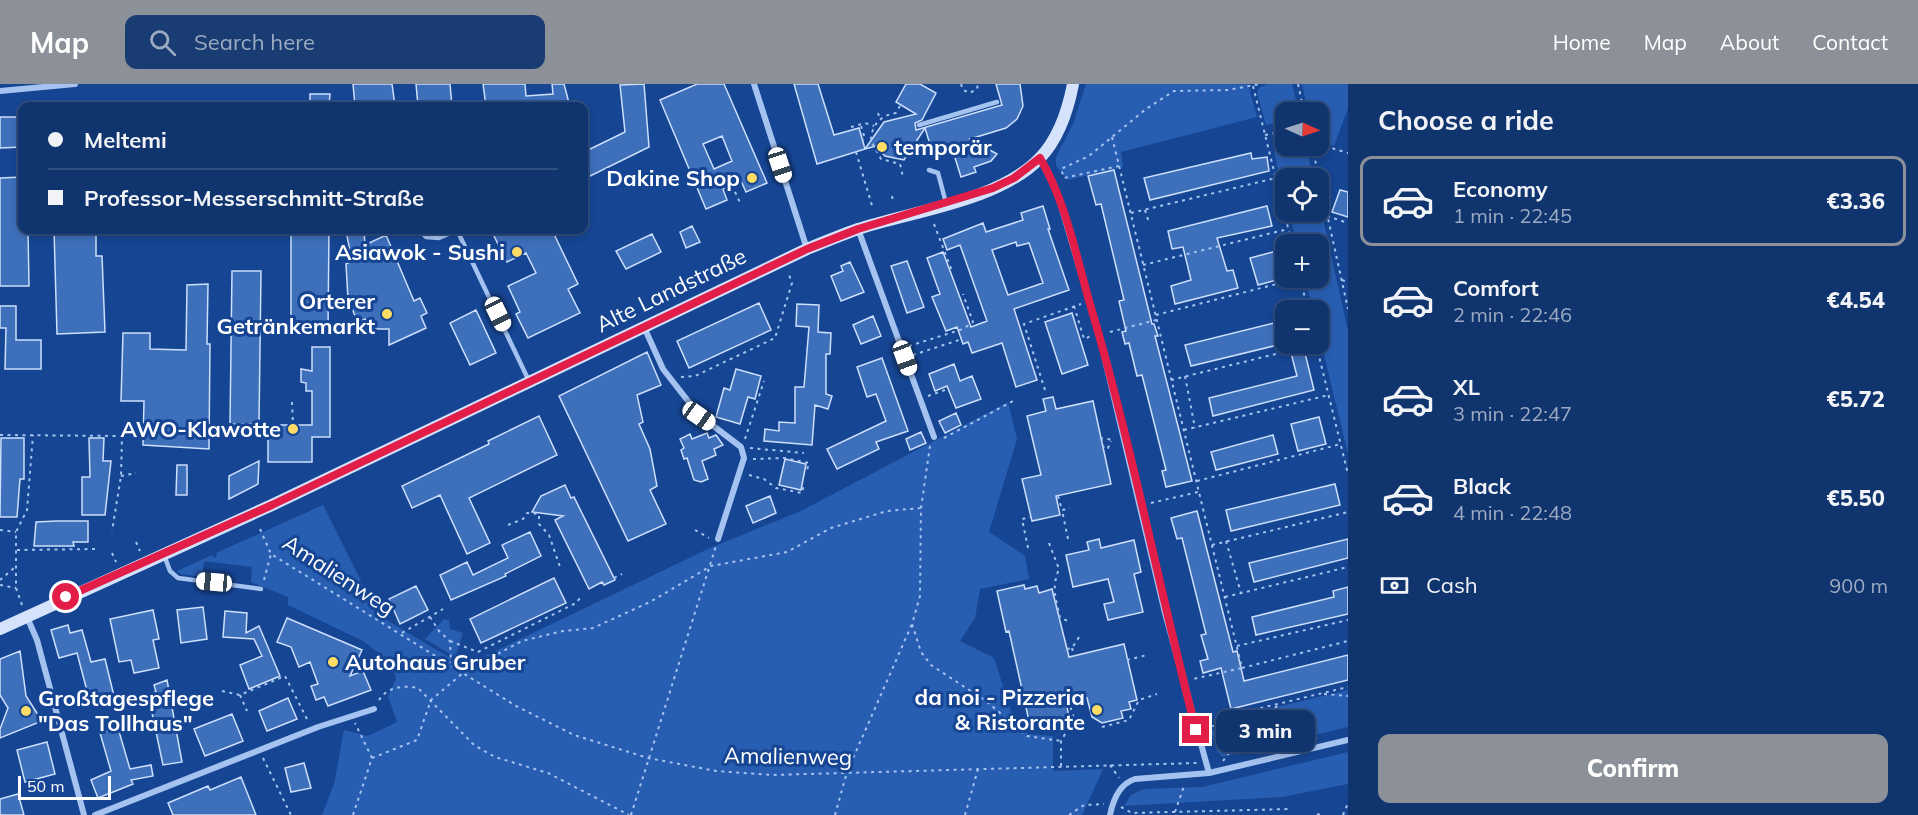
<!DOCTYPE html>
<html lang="en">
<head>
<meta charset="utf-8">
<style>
	:root { --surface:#10346e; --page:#193c73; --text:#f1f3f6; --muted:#9caac2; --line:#304f81; --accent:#8c9099 }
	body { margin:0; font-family:Mulish,sans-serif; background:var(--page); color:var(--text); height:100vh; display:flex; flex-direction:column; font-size:22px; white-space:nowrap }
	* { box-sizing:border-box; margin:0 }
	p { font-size:20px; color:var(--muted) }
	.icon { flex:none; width:33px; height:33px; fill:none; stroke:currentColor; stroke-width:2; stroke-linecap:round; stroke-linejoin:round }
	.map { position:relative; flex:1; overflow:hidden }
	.sheet { display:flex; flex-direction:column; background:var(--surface); width:570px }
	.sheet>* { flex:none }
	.hud { position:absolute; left:18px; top:18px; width:570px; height:132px; border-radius:12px; box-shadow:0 3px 9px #0003,0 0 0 2px var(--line); display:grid; align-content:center; height:132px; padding:0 30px; background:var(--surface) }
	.needle { width:39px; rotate:93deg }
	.buttons { position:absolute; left:1275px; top:18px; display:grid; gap:12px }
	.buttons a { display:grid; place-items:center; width:54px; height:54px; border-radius:12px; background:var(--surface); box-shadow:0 3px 9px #0003,0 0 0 2px var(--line); font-size:30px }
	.scale { position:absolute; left:18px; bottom:15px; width:93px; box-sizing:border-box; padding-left:6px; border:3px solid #fff; border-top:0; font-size:16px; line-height:21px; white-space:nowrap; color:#fff; -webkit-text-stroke:4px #164593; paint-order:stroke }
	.end { position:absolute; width:27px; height:27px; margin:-14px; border:8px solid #e11d48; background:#fff; box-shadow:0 0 0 3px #fff }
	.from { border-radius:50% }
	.bubble { position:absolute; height:42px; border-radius:12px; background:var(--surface); box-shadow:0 3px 9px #0003,0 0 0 2px var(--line); font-size:20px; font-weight:800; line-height:42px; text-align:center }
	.car { position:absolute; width:18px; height:36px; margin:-18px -9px; border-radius:8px; box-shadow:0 0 4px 2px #0007; background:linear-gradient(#fff 24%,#345 0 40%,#fff 0 76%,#345 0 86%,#fff 0) }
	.hud b { display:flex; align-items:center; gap:21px; height:57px; font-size:22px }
	.hud b+b { border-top:2px solid var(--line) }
	.hud i { width:15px; height:15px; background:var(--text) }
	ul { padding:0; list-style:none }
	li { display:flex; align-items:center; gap:18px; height:90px; margin:0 12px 9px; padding:0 18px; border:3px solid transparent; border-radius:12px }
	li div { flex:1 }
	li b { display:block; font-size:22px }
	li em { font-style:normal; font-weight:800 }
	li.active { border-color:var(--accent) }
	li>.icon { width:54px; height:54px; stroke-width:1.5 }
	h2 { padding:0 30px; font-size:27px; line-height:72px }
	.pay { display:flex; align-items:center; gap:15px; height:66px; padding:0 30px; font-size:22px }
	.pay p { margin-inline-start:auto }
	.cta { display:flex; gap:12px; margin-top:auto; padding:12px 30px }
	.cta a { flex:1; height:69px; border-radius:12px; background:var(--accent); color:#fff; font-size:24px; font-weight:800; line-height:69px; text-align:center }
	header { display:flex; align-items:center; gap:36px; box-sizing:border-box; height:84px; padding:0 30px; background:var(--accent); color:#fff }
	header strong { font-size:28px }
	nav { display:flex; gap:33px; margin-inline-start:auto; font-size:21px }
	.search { width:420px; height:54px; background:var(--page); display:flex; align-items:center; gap:15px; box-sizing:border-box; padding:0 21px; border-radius:12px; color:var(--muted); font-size:22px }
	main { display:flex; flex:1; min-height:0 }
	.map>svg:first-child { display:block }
	.green { fill:#285eb2 }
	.building { fill:#3e6fbb; stroke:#ccdffc; stroke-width:1.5; fill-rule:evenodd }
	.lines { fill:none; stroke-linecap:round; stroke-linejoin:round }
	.path { stroke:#a5c3f1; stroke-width:2; stroke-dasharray:3 4.5; stroke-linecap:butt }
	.service { stroke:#a5c3f1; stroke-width:4.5 }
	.minor { stroke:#a5c3f1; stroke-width:6 }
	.secondary { stroke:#d4e2fc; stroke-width:12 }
	.route { stroke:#e11d48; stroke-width:8 }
	.poi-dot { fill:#ffdc65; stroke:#164593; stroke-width:2 }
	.labels { text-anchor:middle; stroke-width:6; stroke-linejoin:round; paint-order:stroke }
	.poi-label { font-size:22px; font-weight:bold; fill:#fff; stroke:#164593; text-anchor:end }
	.street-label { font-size:22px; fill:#fff; stroke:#164593 }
</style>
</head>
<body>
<header>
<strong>Map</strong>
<div class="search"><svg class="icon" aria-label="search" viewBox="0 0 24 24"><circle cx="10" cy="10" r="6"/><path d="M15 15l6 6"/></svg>Search here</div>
<nav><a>Home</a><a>Map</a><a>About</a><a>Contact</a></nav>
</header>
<main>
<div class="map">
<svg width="1348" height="731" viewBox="0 0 1348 731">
	<rect width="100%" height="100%" fill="#164593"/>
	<path class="green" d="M1086 0H1248L1257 33 1121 68 1123 83 1068 96 1056 82V73L1073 40Z
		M1267 0H1292L1299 28H1286L1285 37 1266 41 1257 8 1259 4Z
		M1302 0H1348V24L1334 62 1319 55 1318 28H1308Z
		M1285 57 1286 62H1306L1313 94H1286L1285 115 1274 68 1279 58Z
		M1319 117 1348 247V370L1319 250 1318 226H1313L1305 194H1318V160H1297L1289 128H1318Z
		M1008 318 1017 355 989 448 1025 472 1029 495 980 505 975 534 960 557 994 574 1012 630 1028 650 1053 652V687L1103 685 1082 731H322L334 700 344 646 368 652 397 638 388 612 396 595 392 579 363 557 288 521V513L251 498 252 483 204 477 202 493 181 490 177 487 212 471 214 474 217 472 216 469 323 421 378 531 464 582 710 464 801 427Z
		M444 535 449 536 450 545 463 549 455 573 425 555Z
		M1348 606V643L1223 673 1217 668 1211 647 1233 640 1240 632Z
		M1348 668V700L1282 713 1124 722 1131 711 1144 705 1202 703Z"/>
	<path class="building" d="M353 0H392L395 22H355Z
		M416 0H450L452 22H418Z
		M483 0H525L526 12 553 10 552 0H564L569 19 568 22H486Z
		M644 0 649 63 584 95V68L625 48 620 1Z
		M697 0H724L767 99 746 108 741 97 723 105 727 116 706 125 660 16ZM722 52 732 77 714 85 703 60Z
		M794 0H818L834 51 859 44 865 65 817 80Z
		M906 0H920L936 9 922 36 915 39 916 46 1002 21 996 0H1020L1023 22 1017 35 1006 44 970 55 997 70 991 77 974 83 976 88 961 93 951 61 932 67 925 44 904 76 885 72 876 62 865 65 884 38 916 30 896 18Z
		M310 10H330L329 22H310Z
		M0 33H22V63L0 64Z
		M1251 69 1252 75 1267 73 1269 87 1150 116 1144 94Z
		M1114 86 1152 240H1154L1158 252H1155L1192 397 1166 403 1162 387 1166 386 1142 291 1137 292 1129 259 1125 260 1122 248 1126 247 1119 217 1124 216 1101 120 1096 121 1088 92Z
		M22 93V146H28L29 202H0V94Z
		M1340 106 1348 108V133L1332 128Z
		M1043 122 1050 145H1048L1069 206 1014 225 1037 296 1016 303 1002 259 972 269 968 258 963 260 957 243 946 247 932 213 940 210 927 174 943 168 971 243 987 237 960 161 947 166 943 155 983 139 986 148 1023 136 1021 129ZM1016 158 1017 162 1029 159 1043 199 1008 211 992 166Z
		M1267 122 1272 142 1217 154 1227 187 1233 186 1238 204 1175 220 1171 202 1191 196 1183 163 1172 165 1168 147Z
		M692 142 700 158 686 164 680 148Z
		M54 146H96V172H102L105 248 57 250Z
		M291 146H329L328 245 291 244Z
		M364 146 365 161 386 151 414 217 420 214 427 229 421 232 426 244 389 261V245H369L365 235 358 239 348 215 346 180 352 177 346 147Z
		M502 146H552L578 200 568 205 580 229 528 254 516 230 520 228 508 202 536 189 526 169 507 178 493 150Z
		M652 150 661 168 626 185 616 167Z
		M1277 167 1284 194 1258 201 1250 174Z
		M907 177 924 223 907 229 891 182Z
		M850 178 864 208 841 217 831 192 843 187 841 182Z
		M232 187H261L259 340H230Z
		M208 200 207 260H210L209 365 143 361 144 317H121L123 249H150V265L186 266 187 201Z
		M759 219 771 246 689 284 677 257Z
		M797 220 819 221 818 248 831 249 830 270H826V310L832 312 828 325 815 321 812 361 764 357 765 345 779 347V338L795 339V303H804L809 243 796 242Z
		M0 222H16V256H41V285H5L6 244H0Z
		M476 226 496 269 470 281 450 239Z
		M1072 229 1088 281 1062 290 1045 238Z
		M873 232 881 252 861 260 853 241Z
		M1286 236V259L1191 282 1185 261Z
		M312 263H330V353H312V378H268V341H312V307H306V299L301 298V285L312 287Z
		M1304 265 1314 306 1213 332 1209 314 1297 292 1291 269Z
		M647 268 661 301 637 311 643 338 639 340 650 365 657 402 650 406 666 440 628 457 559 312Z
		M882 274 908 347 876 358 879 365 837 385 827 365 886 337 876 310 867 313 857 283Z
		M954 280 960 297 972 292 981 315 956 324 947 302 935 307 929 290Z
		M736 285 761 292 755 315 748 313 740 340 716 333 724 304 730 306Z
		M1053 313 1056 325 1093 317 1111 400 1056 412 1060 431 1032 437 1022 395 1041 391 1027 332 1046 327 1043 315Z
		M956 329 961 341 945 349 939 337Z
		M539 332 557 371 469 414 490 459 467 470 440 411 412 424 402 402 489 360 488 357Z
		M1319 333 1326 360 1298 367 1291 340Z
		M921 348 926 359 910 366 906 355Z
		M707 349 709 354 716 351 723 361 714 365 716 371 702 377 708 395 701 398 694 396 687 374 684 375 681 366 684 364 680 355 690 350 692 355Z
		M1273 351 1278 370 1216 386 1211 368Z
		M1 354H24V395H20L17 433H0Z
		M89 354H104L103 377H111L105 431H82V393H90Z
		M785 375 806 380 801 406 779 401Z
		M259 377 258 400 229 415V392Z
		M177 381H187V411H176Z
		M1335 400 1340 421 1231 447 1226 426Z
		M565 401 571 414 574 413 615 496 604 501 602 498 589 505 555 436 563 432 532 428 541 412Z
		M770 412 776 429 753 439 746 422Z
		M1197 427 1233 568 1237 567 1244 597 1348 571V596L1231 625 1221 584 1203 589 1200 577 1208 575 1201 551 1206 550 1182 454 1177 455 1171 434Z
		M56 437H88V458H73L74 462H34L36 438Z
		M530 448 541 472 505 490 506 492 451 516 440 491 467 478 473 491 508 474 502 461Z
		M1099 455 1101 464 1134 456 1141 488 1134 490 1143 528 1108 536 1104 520 1114 518 1108 495 1073 503 1066 471 1089 466 1087 458Z
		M1348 455V474L1254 498 1249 479Z
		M554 494 566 519 481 559 470 535Z
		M1024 501 1025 505 1037 502 1039 509 1052 505 1069 573 1124 560 1137 616 1129 618 1131 625 1121 627 1123 634 1102 639 1092 633 1087 614 1066 619 1069 632 1040 639 1039 634 1029 637 1009 547 1006 548 997 507Z
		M416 502 428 526 400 540 389 515Z
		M1348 503V530L1256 551 1252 533 1334 513 1333 507Z
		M203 523 207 555 181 559 177 526Z
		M153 526 159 555 153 556 159 584 134 589 131 576 119 578 110 535Z
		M225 527 247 529 246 549 259 542 280 592 249 605 240 581 262 572 254 555 223 553Z
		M287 534 362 566 350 592 363 587 371 606 328 622 324 613 316 616 311 602 318 600 310 578 299 583 291 563 277 558Z
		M68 541 70 549 82 546 91 578 105 575 114 612 90 618 77 569 59 574 51 546Z
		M20 567 26 612 42 637 0 654V645L8 624 0 611V575Z
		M167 596 182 678 163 681 148 610 156 608 154 601Z
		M288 614 297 635 267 647 259 627Z
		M232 630 243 657 205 672 194 645Z
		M118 644 130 685 151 681 153 692 131 696 133 700 98 714 91 696 111 687 100 649Z
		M47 658 55 690 25 698 17 666Z
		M304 679 311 704 291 708 285 684Z
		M241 693 256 731H173L168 719 208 702 210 706Z
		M18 710 24 731H0V715Z"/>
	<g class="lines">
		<path class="path" d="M961 0 963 6 970 9 977 5 978 0
			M1298 0 1304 28
			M1253 2 1292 160
			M900 22 896 29C881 31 871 41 871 57L881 75 900 80 903 93
			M878 29 880 35
			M861 42 865 55 862 56
			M851 43 865 39 874 42
			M1265 51 1286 47
			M1112 53 1242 584 1193 595
			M1318 60 1348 69
			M1312 62 1348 225
			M856 68 873 125
			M1119 82 1064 94 1061 85 1089 72 1146 25 1174 7 1228 6 1260 0
			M732 101 740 119
			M892 112 893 118
			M1145 126 1149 139
			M1131 129 1276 94
			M1327 132 1348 139
			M934 140 952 187
			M1143 181 1288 145
			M1300 194 1308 226
			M1342 196 1348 198
			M1074 222 1084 255 1091 252
			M1156 231 1300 194
			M1110 248 1156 236
			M1316 260 1348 390
			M909 262 963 245 973 238 963 210
			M913 271 959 256
			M1185 292 1195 344
			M681 293 695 292 775 254 792 199 789 191
			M1171 296 1316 260
			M1045 306 1024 240 1081 220
			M928 312 945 306
			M292 318 293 341
			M1184 346 1329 311
			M0 351 122 352 121 392 112 447
			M944 354 1013 317
			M1100 354 1114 356
			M1101 354 1104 365 1108 364 1111 357
			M745 355 764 297
			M930 362 921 424 920 512 912 540 921 568 931 581 986 617 1027 652 1061 657
			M750 364 804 369
			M753 375 785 374 809 379 807 386
			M749 391 764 395 776 404 802 409 804 400
			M121 392 136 389
			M1197 397 1341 360
			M1058 412 1062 426
			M1151 419 1198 408
			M508 441 523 435 527 429 539 430V440L549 451 560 483
			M260 445 271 470 516 622 574 651 648 674 716 687 772 691 1197 679
			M0 446 16 448
			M695 446 709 454
			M1068 455 1062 426 1070 424
			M1226 457 1241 509
			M136 458 140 467
			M1049 459 1059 485C1051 505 1056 513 1060 534L1071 538
			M1212 461 1348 428
			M1028 464 1022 435 1031 433
			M17 466 96 465
			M112 469 116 478
			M614 494 622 490
			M0 496 14 484
			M264 496 271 470
			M0 501 16 504
			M1225 513 1348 483
			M22 521 16 504V448L27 426 33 351
			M430 533 439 547 450 557 451 579
			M402 549 443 525
			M450 557 478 568 576 519 580 514
			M1237 562 1348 536
			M1072 564 1074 572
			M1067 565 1072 564 1081 550
			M1127 576 1147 571
			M1242 584 1348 557
			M222 607 240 611 285 592 308 637
			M1324 610 1348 612
			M240 611 247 627
			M379 616C387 603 404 601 418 604L474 661 495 673 548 689 629 731
			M1071 620 1084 617 1083 615
			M1056 639 1069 642
			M1102 643 1129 636 1139 616 1157 610
			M1205 644 1232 637 1240 629 1348 603
			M263 674 291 731
			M372 674 417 656 431 616 464 588 522 557 563 547 593 544 650 518 711 482 787 468 831 444 887 427 921 424
			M1223 677 1247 645 1280 620
			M1110 681 1119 694
			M1061 682V657L1074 635 1069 618
			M1121 723 1132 729 1291 725
			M1175 728 1184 702
			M1317 730 1321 731
			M353 731 372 674 355 639
			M631 731 716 462
			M835 731 847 688 912 540
			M965 731 978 685
			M1069 731 1084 721 1104 720
			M1343 731 1348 719"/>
		<path class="service" d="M919 41 997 18
			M929 86 938 89 946 119
			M419 146 426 153 439 154 458 146
			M457 146 529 297
			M164 471 170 487 178 494 261 505"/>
		<path class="minor" d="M754 0 807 165
			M0 7 75 0
			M1040 75 1057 108 1099 250 1165 529 1209 689
			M858 145 934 353
			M644 243 663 285 699 331 741 363 744 374 718 455
			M27 533 37 556 84 731
			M95 731 318 643 374 625
			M1110 731C1113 716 1119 700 1135 695L1209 689 1348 656"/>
		<path class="secondary" d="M0 545 272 421 807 165C824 158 841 151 858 145 913 127 999 117 1040 74 1058 55 1068 26 1073 0"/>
	</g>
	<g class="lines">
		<path class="route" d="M66 513 272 421 807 165 858 145 993 104 1014 94 1040 74C1066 118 1076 172 1090 220 1132 361 1159 505 1196 646"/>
	</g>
	<g class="poi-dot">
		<circle cx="882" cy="63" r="6"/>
		<circle cx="752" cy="94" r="6"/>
		<circle cx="517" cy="168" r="6"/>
		<circle cx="387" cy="230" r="6"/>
		<circle cx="293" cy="345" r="6"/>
		<circle cx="333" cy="578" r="6"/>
		<circle cx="1097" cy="626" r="6"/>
		<circle cx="26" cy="627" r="6"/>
	</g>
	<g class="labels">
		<g class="poi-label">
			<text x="894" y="71" text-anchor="start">temporär</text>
			<text x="740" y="102">Dakine Shop</text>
			<text x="505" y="176">Asiawok - Sushi</text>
			<text x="375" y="225">Orterer<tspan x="375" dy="25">Getränkemarkt</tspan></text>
			<text x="281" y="353">AWO-Klawotte</text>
			<text x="345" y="586" text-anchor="start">Autohaus Gruber</text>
			<text x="1085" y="621">da noi - Pizzeria<tspan x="1085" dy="25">&amp; Ristorante</tspan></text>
			<text x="38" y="622" text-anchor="start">Großtagespflege<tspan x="38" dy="25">"Das Tollhaus"</tspan></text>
		</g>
		<g class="street-label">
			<text transform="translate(671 206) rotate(-26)" y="8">Alte Landstraße</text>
			<text transform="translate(339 491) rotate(33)" y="8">Amalienweg</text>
			<text transform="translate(788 672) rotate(1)" y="8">Amalienweg</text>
		</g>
	</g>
</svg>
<div class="buttons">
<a><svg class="needle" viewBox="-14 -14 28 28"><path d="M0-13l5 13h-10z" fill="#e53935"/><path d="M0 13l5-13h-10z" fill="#9caac2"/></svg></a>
<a><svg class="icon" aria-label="locate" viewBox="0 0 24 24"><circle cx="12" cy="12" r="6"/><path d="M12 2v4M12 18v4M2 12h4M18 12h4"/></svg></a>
<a>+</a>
<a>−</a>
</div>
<div class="scale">50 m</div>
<i class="end from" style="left:66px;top:513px"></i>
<i class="end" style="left:1196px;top:646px"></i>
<div class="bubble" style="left:1216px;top:626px;width:99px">3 min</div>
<i class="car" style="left:780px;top:81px;rotate:162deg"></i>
<i class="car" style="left:498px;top:230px;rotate:154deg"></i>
<i class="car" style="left:905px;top:274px;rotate:160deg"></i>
<i class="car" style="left:699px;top:332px;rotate:125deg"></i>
<i class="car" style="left:214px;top:498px;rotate:275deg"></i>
<div class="hud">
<b><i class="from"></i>Meltemi</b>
<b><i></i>Professor-Messerschmitt-Straße</b>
</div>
</div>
<section class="sheet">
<h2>Choose a ride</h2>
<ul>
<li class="active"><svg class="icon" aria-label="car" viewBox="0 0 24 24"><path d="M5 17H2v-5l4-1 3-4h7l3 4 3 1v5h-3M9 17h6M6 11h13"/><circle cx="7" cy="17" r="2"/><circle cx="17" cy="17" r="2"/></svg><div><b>Economy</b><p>1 min · 22:45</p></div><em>€3.36</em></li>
<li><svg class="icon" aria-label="car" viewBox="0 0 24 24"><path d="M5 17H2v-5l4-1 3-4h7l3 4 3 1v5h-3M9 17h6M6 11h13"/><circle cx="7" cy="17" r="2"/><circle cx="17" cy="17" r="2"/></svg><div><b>Comfort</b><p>2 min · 22:46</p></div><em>€4.54</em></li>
<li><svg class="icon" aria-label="car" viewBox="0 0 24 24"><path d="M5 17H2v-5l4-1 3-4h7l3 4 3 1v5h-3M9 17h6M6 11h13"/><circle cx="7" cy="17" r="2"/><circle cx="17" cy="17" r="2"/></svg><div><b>XL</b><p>3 min · 22:47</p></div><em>€5.72</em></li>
<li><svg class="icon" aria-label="car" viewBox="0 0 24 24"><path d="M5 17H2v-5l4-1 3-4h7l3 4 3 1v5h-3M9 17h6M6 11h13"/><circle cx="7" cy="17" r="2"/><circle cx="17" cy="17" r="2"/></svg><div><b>Black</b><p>4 min · 22:48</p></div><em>€5.50</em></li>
</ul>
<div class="pay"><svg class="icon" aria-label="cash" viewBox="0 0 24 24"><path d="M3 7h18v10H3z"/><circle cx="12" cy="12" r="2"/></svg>Cash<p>900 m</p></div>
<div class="cta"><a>Confirm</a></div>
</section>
</main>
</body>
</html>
